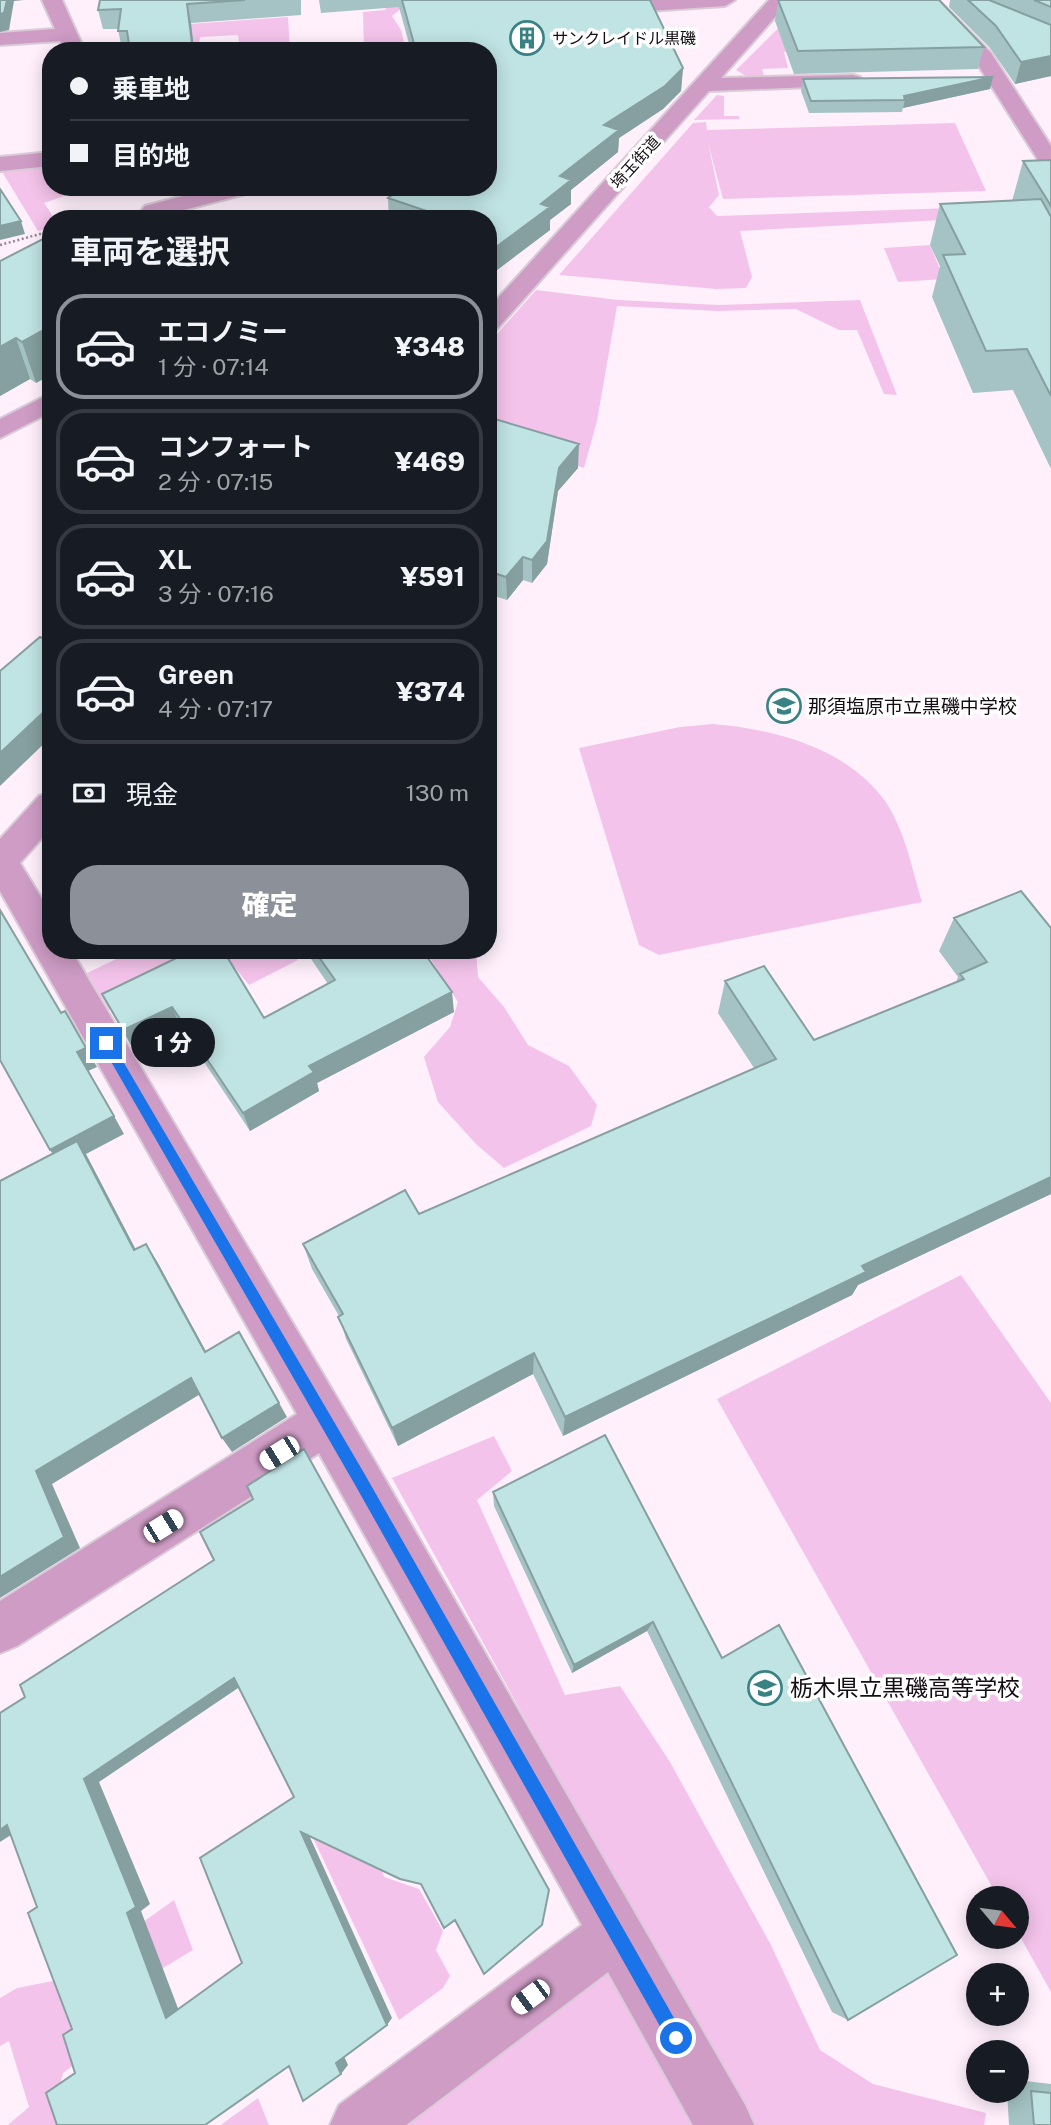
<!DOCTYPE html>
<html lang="ja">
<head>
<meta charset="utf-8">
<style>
	:root { --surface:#171b24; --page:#242831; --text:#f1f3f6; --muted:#9ea1a6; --line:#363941; --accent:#8c9099 }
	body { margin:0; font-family:"Public Sans","Noto Sans JP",sans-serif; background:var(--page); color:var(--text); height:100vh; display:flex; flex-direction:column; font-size:26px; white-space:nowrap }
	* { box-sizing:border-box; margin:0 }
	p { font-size:23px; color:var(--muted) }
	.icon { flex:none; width:38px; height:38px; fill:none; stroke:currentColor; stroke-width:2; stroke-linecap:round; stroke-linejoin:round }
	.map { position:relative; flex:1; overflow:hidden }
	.panel { position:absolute; left:42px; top:210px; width:455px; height:749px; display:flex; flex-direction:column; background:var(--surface); border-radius:28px; box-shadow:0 4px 18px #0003 }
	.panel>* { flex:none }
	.guide { position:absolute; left:42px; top:42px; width:455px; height:154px; border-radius:28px; box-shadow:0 4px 18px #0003; display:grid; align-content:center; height:154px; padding:0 28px; background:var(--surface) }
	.needle { width:46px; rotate:119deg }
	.controls { position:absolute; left:966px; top:1886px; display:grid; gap:14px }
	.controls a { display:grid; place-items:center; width:63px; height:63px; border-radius:50%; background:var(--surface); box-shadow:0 4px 18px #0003; font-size:35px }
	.end { position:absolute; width:32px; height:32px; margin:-16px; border:9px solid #1a73e8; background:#fff; box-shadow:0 0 0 4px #fff }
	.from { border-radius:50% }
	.bubble { position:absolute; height:49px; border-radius:24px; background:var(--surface); box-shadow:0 4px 18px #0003; font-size:23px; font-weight:800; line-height:49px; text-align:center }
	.car { position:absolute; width:21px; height:42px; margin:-21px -10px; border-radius:9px; box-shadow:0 0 5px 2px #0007; background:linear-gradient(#fff 24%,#345 0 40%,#fff 0 76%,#345 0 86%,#fff 0) }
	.guide b { display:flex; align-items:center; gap:24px; height:66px; font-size:26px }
	.guide b+b { border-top:2px solid var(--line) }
	.guide i { width:18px; height:18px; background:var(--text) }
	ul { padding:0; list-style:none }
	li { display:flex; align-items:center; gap:21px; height:105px; margin:0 14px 10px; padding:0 14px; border:4px solid var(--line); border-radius:28px }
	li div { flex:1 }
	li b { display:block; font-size:26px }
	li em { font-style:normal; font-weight:800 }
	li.current { border-color:var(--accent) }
	li>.icon { width:63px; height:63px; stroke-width:1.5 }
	h2 { padding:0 28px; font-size:32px; line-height:84px }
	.pay { display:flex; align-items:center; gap:18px; height:77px; padding:0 28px; font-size:26px }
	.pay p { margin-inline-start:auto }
	.primary-button { display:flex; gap:14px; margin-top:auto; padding:14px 28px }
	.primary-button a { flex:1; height:80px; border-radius:28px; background:var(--accent); color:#fff; font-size:28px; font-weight:800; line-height:80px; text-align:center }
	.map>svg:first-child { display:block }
	.green { fill:#f4c3eb }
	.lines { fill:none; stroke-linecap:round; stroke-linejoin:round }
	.minor-casing { stroke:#d9ccd7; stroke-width:4 }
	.path { stroke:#938891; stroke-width:2.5; stroke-dasharray:2 2.5; stroke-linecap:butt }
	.minor { fill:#ce9cc5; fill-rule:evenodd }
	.wall { fill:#a5c3c4 }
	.shaded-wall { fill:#869fa0 }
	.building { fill:#c0e3e4; stroke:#869fa0; stroke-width:2; fill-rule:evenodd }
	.route { fill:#1a73e8 }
	.labels { text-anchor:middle; stroke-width:7; stroke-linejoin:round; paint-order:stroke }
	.far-poi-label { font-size:16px; fill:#140d13; stroke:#fff; text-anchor:start }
	.far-street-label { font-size:16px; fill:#140d13; stroke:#fff }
	.poi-label { font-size:19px; fill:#140d13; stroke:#fff; text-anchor:start }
	.near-poi-label { font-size:23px; fill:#140d13; stroke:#fff; text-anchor:start }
</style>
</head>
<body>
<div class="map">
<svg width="1051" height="2125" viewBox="0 0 1051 2125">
	<rect width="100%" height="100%" fill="#fff0fc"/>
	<path class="green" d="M807 0 894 45 784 52 788 68 762 69 765 78 751 79 736 70Z
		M388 4 403 7 392 16 401 30 406 51H364L363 12 385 10Z
		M288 17 290 51H240L238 35 200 37 198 51H177L175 25Z
		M717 95 724 96V116H739V119L694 120Z
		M706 122 707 130 955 123 986 191 723 199 708 143 719 195 709 207 717 216 1010 206 1015 216 740 231 752 277 746 288 716 289 559 275 693 123Z
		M51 166V187H91L44 203 55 219H51V228L38 231 1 170Z
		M930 245 944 279 898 282 884 248Z
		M536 290 618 300 719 305 860 300 897 395 884 394 857 330H839L796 309 717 311 617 306 597 421 584 468 488 434V344Z
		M713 724C774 729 847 748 885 801 905 830 912 869 922 902L659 955 639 945 579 748 680 727Z
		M135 950H290L298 960 249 985 224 954 109 1010 87 973Z
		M425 950H476L478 977 504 1007 528 1045 569 1066 597 1105 591 1126 504 1168 476 1144 438 1102 424 1057 450 1027 458 1002Z
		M961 1275 1051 1403V1992L1017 1931V1899H999L717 1399Z
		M494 1436 512 1471 477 1500 565 1695 620 1686 670 1762 771 1945 820 2050 873 2084 986 2113 984 2125H402L642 1930 392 1478Z
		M273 1753 371 1832 384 1877 419 1889 443 1931 436 1950 450 1976 443 1988 399 2020Z
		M174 1900 193 1950 83 2016 79 2061 63 2073 59 2089 71 2125H8L29 2107 9 2041 0 2046V1998L17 1988 63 1979Z
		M258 2098 269 2125H222V2124Z"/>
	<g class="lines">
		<g class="minor-casing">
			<path id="minor" d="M42 0H62L85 51H65L60 41 0 45V33L55 29Z
				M644 0H735L725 6 648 11 638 5Z
				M769 0H790L721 78 853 75 860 77 863 81 860 85 709 91 497 329 488 332V309Z
				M917 0H938L991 53 1051 146V170L1040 163 973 57Z
				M51 152V166L0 171V157Z
				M217 187H256L253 192 153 218 145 216 141 211 145 206Z
				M51 393V412L0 438V419Z
				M51 792V828L20 863 51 914V950H71L375 1462 745 2105 754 2125H693L608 1972 406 2125H330L339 2105 582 1925 319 1453 17 1646 0 1653V1601L297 1414 0 891V839L39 796Z"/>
		</g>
		<path class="path" d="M99 219 119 214
			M0 245 51 231"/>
		<use href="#minor" class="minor"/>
	</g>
	<path class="wall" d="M100 0H301V15L191 23 194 51H130L129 50H122L118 29H103L98 10Z
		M319 0H650L683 68 681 91 663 109 619 138 618 152 571 190V204L550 220V230L497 270V288L488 295V219H389L388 198 488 187V51H411L399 7 321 13Z
		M778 0 984 47 978 69 794 74 775 21Z
		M950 0H1051V76L1015 84 990 48 949 7Z
		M993 77 990 89 903 108 902 112 809 113 801 91 803 79Z
		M1051 160V469L1013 390 973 393 932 297 940 266 930 245 940 204 1012 201 1023 161Z
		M0 261 36 383 30 379 0 396Z
		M488 417 578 468 558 491 547 564 532 583 523 580 507 600 488 594Z
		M954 918 1051 928V1194L858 1285 852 1295 563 1436 533 1374 398 1446 346 1339 339 1316 312 1269 303 1244 419 1214 754 1068 718 1013 725 981 814 1040 956 982 958 977 939 951Z
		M305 950H422L454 1012 317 1083 319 1091 250 1131 180 1026 133 1049 112 1013 102 994 264 1018 328 984Z
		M493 1492 722 1658 848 2020 832 2012 647 1631 572 1673 494 1506Z
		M1017 2080 1051 2084V2125H1009L1007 2091H1017Z"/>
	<path class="shaded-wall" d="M7 0H24L14 1 9 30 0 32V14Z
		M187 4 191 23 194 51H193Z
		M1051 56V76L1015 84 1021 62Z
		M683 68 681 91 663 109 619 138 618 152 571 190V204L550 220V230L497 270V288L488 295V253L541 204 560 176 604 125Z
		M993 77 990 89 903 108 905 100 904 96Z
		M21 221 25 234 0 240V226Z
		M51 326V375L36 383 22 342Z
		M16 338 30 379 0 396V347Z
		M579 444 578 468 558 491 547 564 532 583V560L559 468Z
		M523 557V580L507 600 506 577Z
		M51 705V737L0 786V753Z
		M452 992 454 1012 317 1083 319 1091 250 1131 243 1113 309 1066Z
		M172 1007 180 1026 133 1049 123 1030Z
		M86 1048 97 1067 88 1071 77 1052Z
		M114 1116 124 1134 86 1154 146 1269 62 1168 50 1150Z
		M1051 1177V1194L858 1285 852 1295 563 1436 565 1417 862 1266Z
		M146 1244 158 1263 215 1368 205 1352Z
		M239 1332 287 1417 232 1452 222 1438Z
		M534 1353 533 1374 398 1446 392 1428Z
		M191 1378 202 1393 52 1484 80 1548 0 1598V1577L36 1471Z
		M653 1622 647 1631 572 1673 574 1665Z
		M234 1678 244 1684 99 1782 150 1904 141 1911 179 2011 166 2018 127 1913 84 1779Z
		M7 1825 25 1826 0 1842V1830Z
		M301 1832 308 1833 392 2018 387 2025Z
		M343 2054 348 2065 341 2074 336 2063Z"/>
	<path class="building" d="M0 0H7L4 13 0 14Z
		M100 0H245L187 4 193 51H130L127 31H118L121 9 98 10Z
		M402 0H650L683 68 665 86 604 125 619 130 560 176 571 180 541 204 550 207 488 253V219H437L444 217 388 198 403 187H488V51H416Z
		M778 0H939L984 47 798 51Z
		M968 0H989L1051 25V56L1021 62 996 26Z
		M1034 0H1051V7Z
		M993 77 904 96 905 100 811 101 803 79Z
		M1051 160V206L1023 161Z
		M0 189 21 221 0 226Z
		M1041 199 1051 217V396L1027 349 986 351 943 255 965 254 940 204Z
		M90 215 97 219H82Z
		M51 235V326L22 342 16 338 0 347V261Z
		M488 257 494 259 489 262 497 265 488 272Z
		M488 417 579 444 559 468 547 541 532 560 523 557 506 577 488 571Z
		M40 637 51 642V705L0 753V671Z
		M1021 891 1051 928V1177L862 1266 866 1272 565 1417 534 1353 392 1428 338 1317 343 1314 303 1244 405 1190 419 1214 776 1059 725 981 764 966 814 1040 964 979 960 974 987 962 954 918Z
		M0 910 61 1013 65 1011 86 1048 77 1052 114 1116 50 1150 0 1060Z
		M193 950H223L264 1018 335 980 314 950H422L452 992 309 1066 314 1072 243 1113 172 1007 123 1030 102 994Z
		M77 1141 134 1250 146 1244 205 1352 239 1332 279 1403 222 1438 191 1378 36 1471 64 1537 0 1577V1181Z
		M605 1435 722 1658 779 1625 957 1955 848 2020 653 1622 574 1665 493 1492Z
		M304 1449 549 1890 542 1925 484 1974 455 1920 444 1928 421 1884 400 1879 301 1832 387 2025 336 2063 341 2074 303 2101 289 2066 205 2125H57L46 2093 75 2073 63 2035 72 2029 28 1913 37 1907 7 1825 0 1830V1713L25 1697 20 1685 214 1560 200 1532 253 1499 247 1486ZM234 1678 294 1797 200 1858 242 1963 166 2018 127 1913 136 1907 84 1779Z
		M1031 2091 1051 2093V2125H1034Z"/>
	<path class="route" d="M106 1038 110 1039 364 1473 682 2032V2044H670L354 1483 102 1046 100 1043Z"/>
	<defs>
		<g id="building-ring" transform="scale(1.75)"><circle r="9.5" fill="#fff" stroke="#398284" stroke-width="1.5"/><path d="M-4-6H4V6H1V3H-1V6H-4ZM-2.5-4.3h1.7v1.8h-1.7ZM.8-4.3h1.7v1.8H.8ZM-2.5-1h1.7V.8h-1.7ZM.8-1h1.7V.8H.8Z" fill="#398284"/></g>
		<g id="school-ring" transform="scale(1.75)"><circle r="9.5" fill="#fff" stroke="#398284" stroke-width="1.5"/><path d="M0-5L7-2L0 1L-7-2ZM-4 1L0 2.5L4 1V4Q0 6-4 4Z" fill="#398284"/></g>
	</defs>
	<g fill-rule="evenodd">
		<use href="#building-ring" x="527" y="38"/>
		<use href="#school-ring" x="784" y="706"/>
		<use href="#school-ring" x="765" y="1688"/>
	</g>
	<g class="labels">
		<g class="far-poi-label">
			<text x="552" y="44">サンクレイドル黒磯</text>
		</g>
		<g class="far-street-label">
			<text transform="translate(635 162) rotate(-48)" y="6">埼玉街道</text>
		</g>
		<g class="poi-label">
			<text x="808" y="713">那須塩原市立黒磯中学校</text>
		</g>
		<g class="near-poi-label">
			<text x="790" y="1696">栃木県立黒磯高等学校</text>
		</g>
	</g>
</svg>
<div class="controls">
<a><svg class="needle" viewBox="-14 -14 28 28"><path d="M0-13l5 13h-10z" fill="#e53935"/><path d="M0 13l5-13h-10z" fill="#9ea1a6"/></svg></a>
<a>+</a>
<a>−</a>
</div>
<i class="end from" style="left:676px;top:2038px"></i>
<i class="end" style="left:106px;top:1043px"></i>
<div class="bubble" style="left:131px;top:1018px;width:84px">1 分</div>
<i class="car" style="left:279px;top:1453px;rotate:238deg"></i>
<i class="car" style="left:163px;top:1526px;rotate:58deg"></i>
<i class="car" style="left:530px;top:1997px;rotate:233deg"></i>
<div class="guide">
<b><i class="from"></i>乗車地</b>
<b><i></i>目的地</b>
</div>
<section class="panel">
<h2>車両を選択</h2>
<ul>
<li class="current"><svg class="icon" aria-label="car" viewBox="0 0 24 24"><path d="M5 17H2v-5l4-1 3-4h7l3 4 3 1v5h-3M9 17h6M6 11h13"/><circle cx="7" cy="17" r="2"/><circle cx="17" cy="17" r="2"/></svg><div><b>エコノミー</b><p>1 分 · 07:14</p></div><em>¥348</em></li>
<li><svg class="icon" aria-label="car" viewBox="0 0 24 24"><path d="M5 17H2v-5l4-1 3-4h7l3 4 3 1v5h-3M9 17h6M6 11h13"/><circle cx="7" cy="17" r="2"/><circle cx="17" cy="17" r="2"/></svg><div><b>コンフォート</b><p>2 分 · 07:15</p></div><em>¥469</em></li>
<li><svg class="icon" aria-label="car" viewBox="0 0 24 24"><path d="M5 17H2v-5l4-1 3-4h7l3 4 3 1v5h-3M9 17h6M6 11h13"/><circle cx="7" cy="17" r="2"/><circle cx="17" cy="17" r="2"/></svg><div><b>XL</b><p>3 分 · 07:16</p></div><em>¥591</em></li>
<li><svg class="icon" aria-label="car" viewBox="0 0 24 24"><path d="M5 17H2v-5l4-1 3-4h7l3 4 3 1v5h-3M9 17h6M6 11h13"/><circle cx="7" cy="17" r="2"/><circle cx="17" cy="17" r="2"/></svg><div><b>Green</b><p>4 分 · 07:17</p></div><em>¥374</em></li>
</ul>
<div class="pay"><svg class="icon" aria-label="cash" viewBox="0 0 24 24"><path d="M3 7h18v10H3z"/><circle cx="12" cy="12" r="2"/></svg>現金<p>130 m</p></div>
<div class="primary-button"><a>確定</a></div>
</section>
</div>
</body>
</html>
